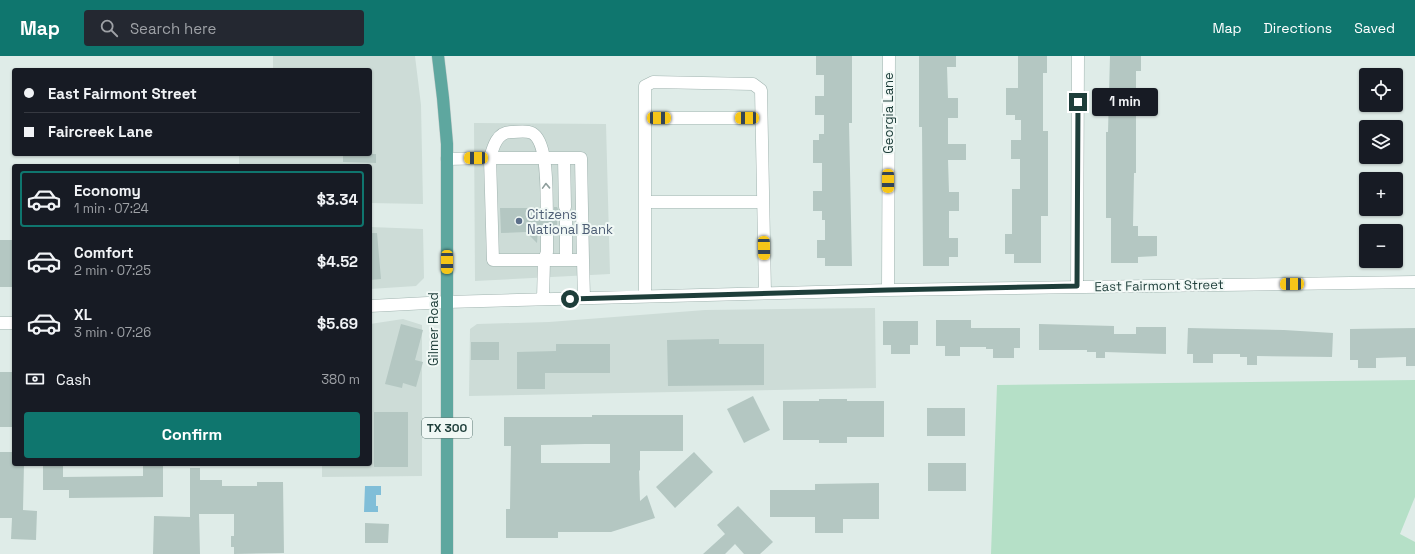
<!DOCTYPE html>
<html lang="en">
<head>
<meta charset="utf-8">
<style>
	:root { --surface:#171b24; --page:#242831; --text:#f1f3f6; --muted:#9ea1a6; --line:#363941; --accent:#0f766e }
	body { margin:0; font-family:"Space Grotesk",sans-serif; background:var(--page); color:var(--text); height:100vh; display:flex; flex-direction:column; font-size:15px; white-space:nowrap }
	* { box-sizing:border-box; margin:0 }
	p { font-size:13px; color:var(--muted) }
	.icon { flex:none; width:22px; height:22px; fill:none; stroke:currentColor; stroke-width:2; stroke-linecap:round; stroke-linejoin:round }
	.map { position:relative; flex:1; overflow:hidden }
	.drawer { position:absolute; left:12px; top:108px; width:360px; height:302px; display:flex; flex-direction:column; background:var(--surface); border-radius:4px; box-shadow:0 1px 3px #0004 }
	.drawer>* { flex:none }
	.top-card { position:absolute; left:12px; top:12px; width:360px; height:88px; border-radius:4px; box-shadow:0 1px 3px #0004; display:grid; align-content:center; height:88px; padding:0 12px; background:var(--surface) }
	.buttons { position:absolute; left:1359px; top:12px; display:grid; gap:8px }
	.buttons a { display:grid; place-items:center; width:44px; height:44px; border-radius:4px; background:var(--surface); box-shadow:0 1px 3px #0004; font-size:20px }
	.end { position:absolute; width:18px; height:18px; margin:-9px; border:5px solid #1e3e3a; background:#fff; box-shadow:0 0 0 2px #fff }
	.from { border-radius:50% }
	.bubble { position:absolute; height:28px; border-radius:4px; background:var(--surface); box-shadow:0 1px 3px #0004; font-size:13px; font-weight:700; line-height:28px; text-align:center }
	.car { position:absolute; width:12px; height:24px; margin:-12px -6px; border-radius:5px; box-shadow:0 0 3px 1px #0007; background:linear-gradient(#f5c518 24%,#345 0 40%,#f5c518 0 76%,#345 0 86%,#f5c518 0) }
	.top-card b { display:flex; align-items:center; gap:14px; height:38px; font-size:15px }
	.top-card b+b { border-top:1px solid var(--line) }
	.top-card i { width:10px; height:10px; background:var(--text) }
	ul { padding:7px 0 0; list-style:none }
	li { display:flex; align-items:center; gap:12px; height:56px; margin:0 8px 6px; padding:0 4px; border:2px solid transparent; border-radius:4px }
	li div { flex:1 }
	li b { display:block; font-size:15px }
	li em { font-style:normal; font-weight:700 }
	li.on { border-color:var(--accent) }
	li>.icon { width:36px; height:36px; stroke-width:1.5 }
	.pay { display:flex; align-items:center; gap:10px; height:44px; padding:0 12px; font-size:15px }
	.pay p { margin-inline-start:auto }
	.cta { display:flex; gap:8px; margin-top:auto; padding:8px 12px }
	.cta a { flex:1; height:46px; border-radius:4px; background:var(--accent); color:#fff; font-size:16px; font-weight:700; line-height:46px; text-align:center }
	header { display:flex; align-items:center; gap:24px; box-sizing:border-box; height:56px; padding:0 20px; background:var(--accent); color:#fff }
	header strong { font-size:19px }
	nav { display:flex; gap:22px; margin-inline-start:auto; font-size:14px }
	.search { width:280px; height:36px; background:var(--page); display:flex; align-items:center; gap:10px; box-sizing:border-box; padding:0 14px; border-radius:4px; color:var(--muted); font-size:15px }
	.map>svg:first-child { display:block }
	.built { fill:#cddcd7 }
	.green { fill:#b5e0c7 }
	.water { fill:#80bed8 }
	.building { fill:#b4c7c2; fill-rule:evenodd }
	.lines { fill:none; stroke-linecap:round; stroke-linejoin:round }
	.minor-casing { stroke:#a1b4b0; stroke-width:13 }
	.major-casing { stroke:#c0c9c8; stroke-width:13 }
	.minor { stroke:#fff; stroke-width:12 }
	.major { stroke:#5ea79f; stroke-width:12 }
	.oneway { stroke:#8e9e9c }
	.route { stroke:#1e3e3a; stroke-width:5 }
	.service-dot { fill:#5c6f8a; stroke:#f0f8f5; stroke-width:1.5 }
	.labels { text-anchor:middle; stroke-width:4; stroke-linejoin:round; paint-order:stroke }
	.shield { fill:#f0f8f5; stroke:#5d7672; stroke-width:1 }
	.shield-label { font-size:12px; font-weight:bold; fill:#1e3e3a }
	.street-label { font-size:13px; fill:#1e3e3a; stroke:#f0f8f5 }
	.service-label { font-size:13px; fill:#4e5e75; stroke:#f0f8f5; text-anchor:start }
</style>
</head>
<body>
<header>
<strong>Map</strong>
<div class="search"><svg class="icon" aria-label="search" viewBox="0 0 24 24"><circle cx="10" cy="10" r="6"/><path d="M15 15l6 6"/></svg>Search here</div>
<nav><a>Map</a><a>Directions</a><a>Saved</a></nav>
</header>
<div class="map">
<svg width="1415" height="498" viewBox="0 0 1415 498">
	<rect width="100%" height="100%" fill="#dfece8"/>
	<path class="built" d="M273 0H415L421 49 423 148 370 147V110H239V98H370V14H273Z
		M474 67 606 68 610 218 475 225Z
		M370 171 423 173 424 222 416 230 370 233Z
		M875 252 876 332 469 340 470 273 477 268 549 266 705 254Z
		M403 263 422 269V420L322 421V408H370V268Z"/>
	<path class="green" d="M1415 324V441L1400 478 1415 486V498H991L997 329Z"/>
	<path class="water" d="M365 430H381V439H376V450H378V456H364Z"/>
	<path class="building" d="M816 0H852V67H849L852 210H825V202H817V184H825V164H822V155H813V135H822V107H813V84H819V78H824V59H815V40H824V19H816Z
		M919 0H956V11H947L948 42H958V62H948V88H966V104H948L949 136H959V155H949V182H958V201H949V210H923L922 71H919Z
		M1018 0H1047V17H1043V75H1048V160H1041V207H1014V198H1005V178H1012V133H1020V103H1011V84H1021V64H1015V59H1006V32H1018Z
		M1110 0H1141V15H1136V36H1149V56H1136V117H1134L1133 170H1138V180H1157V200L1138 201V207H1111V162H1106V76H1108Z
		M343 98H376V107L343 106Z
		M554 151H557L559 155 563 158 560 161 558 165H557V173H554L553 169 550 166 543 167 540 173H538L537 187 526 176 501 177 500 152H539L540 161 547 164H551L554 160Z
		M370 177H377L381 223 370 224Z
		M0 184H13L14 231H0Z
		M936 264H971V272H1020V292H1014V302H993V293H986V291H960V300H945V290H936Z
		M883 265H918V289H910V298H891V289H883Z
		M401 268 423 274 415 304 423 306 416 331 403 327 402 332 385 328Z
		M1039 268 1114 270V278H1136V271H1166V298L1105 296V302H1096V296H1087V294H1039Z
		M1188 272 1284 274 1333 277 1332 301 1257 300V309H1247V301H1240V298H1213V307H1193V298H1187Z
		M1415 272V310H1406V301L1376 302V312H1358V304H1350V273Z
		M719 283V288H764V329L668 330 667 284Z
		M471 286H499V304H471Z
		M556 288H610V317H545V333H517V296L556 295Z
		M0 316H14V371H0Z
		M753 340 770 374 744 387 727 353Z
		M819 343H847V345H884V381H847V387H819V384H783V345H819Z
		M927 352H965V380H927Z
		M374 356H408V411H374Z
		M592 359H683V395H640V415L639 414 640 445 647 439 655 462 611 476H558V482H506V453H510L511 390H504V361H592ZM585 388H610V407H541V389Z
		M0 396H14V408H24L23 454 37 455 36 484 11 483 12 462H0Z
		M694 396 713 416 675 452 656 431Z
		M928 407H966V435H928Z
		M43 408H63V421L143 420V408H163V441L69 442V434H43Z
		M190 412H200V424H222V430H257V426H283L284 497 234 498V491H231V480H234V458H199L200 498H153L154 460 190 461Z
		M879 427V463H843V477H815V461H770V434H815V428Z
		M738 450 773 486 760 498H744L735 488 725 498H703L725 478 717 469Z
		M365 467 389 468 388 487H365Z"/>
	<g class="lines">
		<g class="minor-casing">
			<path id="minor" d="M645 62H761
				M564 102 565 151
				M447 103 490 102 493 204H544L547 196V173
				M645 146H763
				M547 157C546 140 549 86 532 77 526 74 518 76 511 76 497 76 493 91 490 102 520 102 551 102 581 102L583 204
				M566 165V204
				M1077 231 1078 0
				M888 234 889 0
				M645 240V30L653 26 753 28 761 34 765 237
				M543 243 544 204H583L584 242
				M370 250 447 246 888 234 1415 226
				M0 267H14"/>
		</g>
		<g class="major-casing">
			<path id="major" d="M438 0 443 42 447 88V498"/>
		</g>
		<use href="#minor" class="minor"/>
		<use href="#major" class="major"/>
	</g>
	<defs><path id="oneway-chevron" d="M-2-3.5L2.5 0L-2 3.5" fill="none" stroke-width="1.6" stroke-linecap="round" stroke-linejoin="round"/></defs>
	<use class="oneway" href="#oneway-chevron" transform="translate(546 130) rotate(-92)"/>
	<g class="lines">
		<path class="route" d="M570 243 888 234 1077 230 1078 46"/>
	</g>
	<circle class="service-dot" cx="519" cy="165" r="4"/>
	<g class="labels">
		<rect class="shield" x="422" y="362" width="50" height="20" rx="3"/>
		<g class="shield-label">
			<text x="447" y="376">TX 300</text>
		</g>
		<g class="street-label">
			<text transform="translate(888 57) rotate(-90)" y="5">Georgia Lane</text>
			<text transform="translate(1159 229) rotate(-1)" y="5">East Fairmont Street</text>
			<text transform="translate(433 273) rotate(-90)" y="5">Gilmer Road</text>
		</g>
		<g class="service-label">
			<text x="527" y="163">Citizens<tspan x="527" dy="15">National Bank</tspan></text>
		</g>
	</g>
</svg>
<div class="buttons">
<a><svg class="icon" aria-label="locate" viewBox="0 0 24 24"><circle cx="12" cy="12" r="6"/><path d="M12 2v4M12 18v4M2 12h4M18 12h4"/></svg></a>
<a><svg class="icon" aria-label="layers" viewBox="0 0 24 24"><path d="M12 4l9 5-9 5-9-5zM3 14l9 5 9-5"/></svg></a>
<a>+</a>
<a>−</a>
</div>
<i class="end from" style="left:570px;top:243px"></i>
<i class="end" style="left:1078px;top:46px"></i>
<div class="bubble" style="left:1092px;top:32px;width:66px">1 min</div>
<i class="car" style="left:659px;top:62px;rotate:90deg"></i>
<i class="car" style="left:747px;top:62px;rotate:270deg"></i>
<i class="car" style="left:476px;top:102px;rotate:270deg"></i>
<i class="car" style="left:888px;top:125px;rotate:180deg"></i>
<i class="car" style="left:764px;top:192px;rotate:179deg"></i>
<i class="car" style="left:447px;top:206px;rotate:180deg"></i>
<i class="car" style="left:1292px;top:228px;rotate:269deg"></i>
<div class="top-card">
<b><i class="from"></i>East Fairmont Street</b>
<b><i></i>Faircreek Lane</b>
</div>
<section class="drawer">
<ul>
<li class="on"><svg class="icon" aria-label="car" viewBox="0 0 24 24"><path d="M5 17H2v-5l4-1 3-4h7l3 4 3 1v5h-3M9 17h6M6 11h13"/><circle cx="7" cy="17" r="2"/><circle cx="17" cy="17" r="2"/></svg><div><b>Economy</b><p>1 min · 07:24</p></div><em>$3.34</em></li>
<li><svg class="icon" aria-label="car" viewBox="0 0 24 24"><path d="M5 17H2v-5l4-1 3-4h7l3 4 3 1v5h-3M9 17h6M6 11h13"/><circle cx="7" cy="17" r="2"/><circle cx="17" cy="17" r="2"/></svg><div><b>Comfort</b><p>2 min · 07:25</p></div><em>$4.52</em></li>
<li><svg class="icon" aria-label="car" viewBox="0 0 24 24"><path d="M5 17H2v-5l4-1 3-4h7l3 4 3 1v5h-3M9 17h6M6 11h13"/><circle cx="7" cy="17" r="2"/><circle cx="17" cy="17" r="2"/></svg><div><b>XL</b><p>3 min · 07:26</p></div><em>$5.69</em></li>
</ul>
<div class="pay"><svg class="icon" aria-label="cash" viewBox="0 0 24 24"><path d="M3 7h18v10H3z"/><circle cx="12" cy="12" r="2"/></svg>Cash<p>380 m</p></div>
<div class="cta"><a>Confirm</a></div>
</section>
</div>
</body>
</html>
